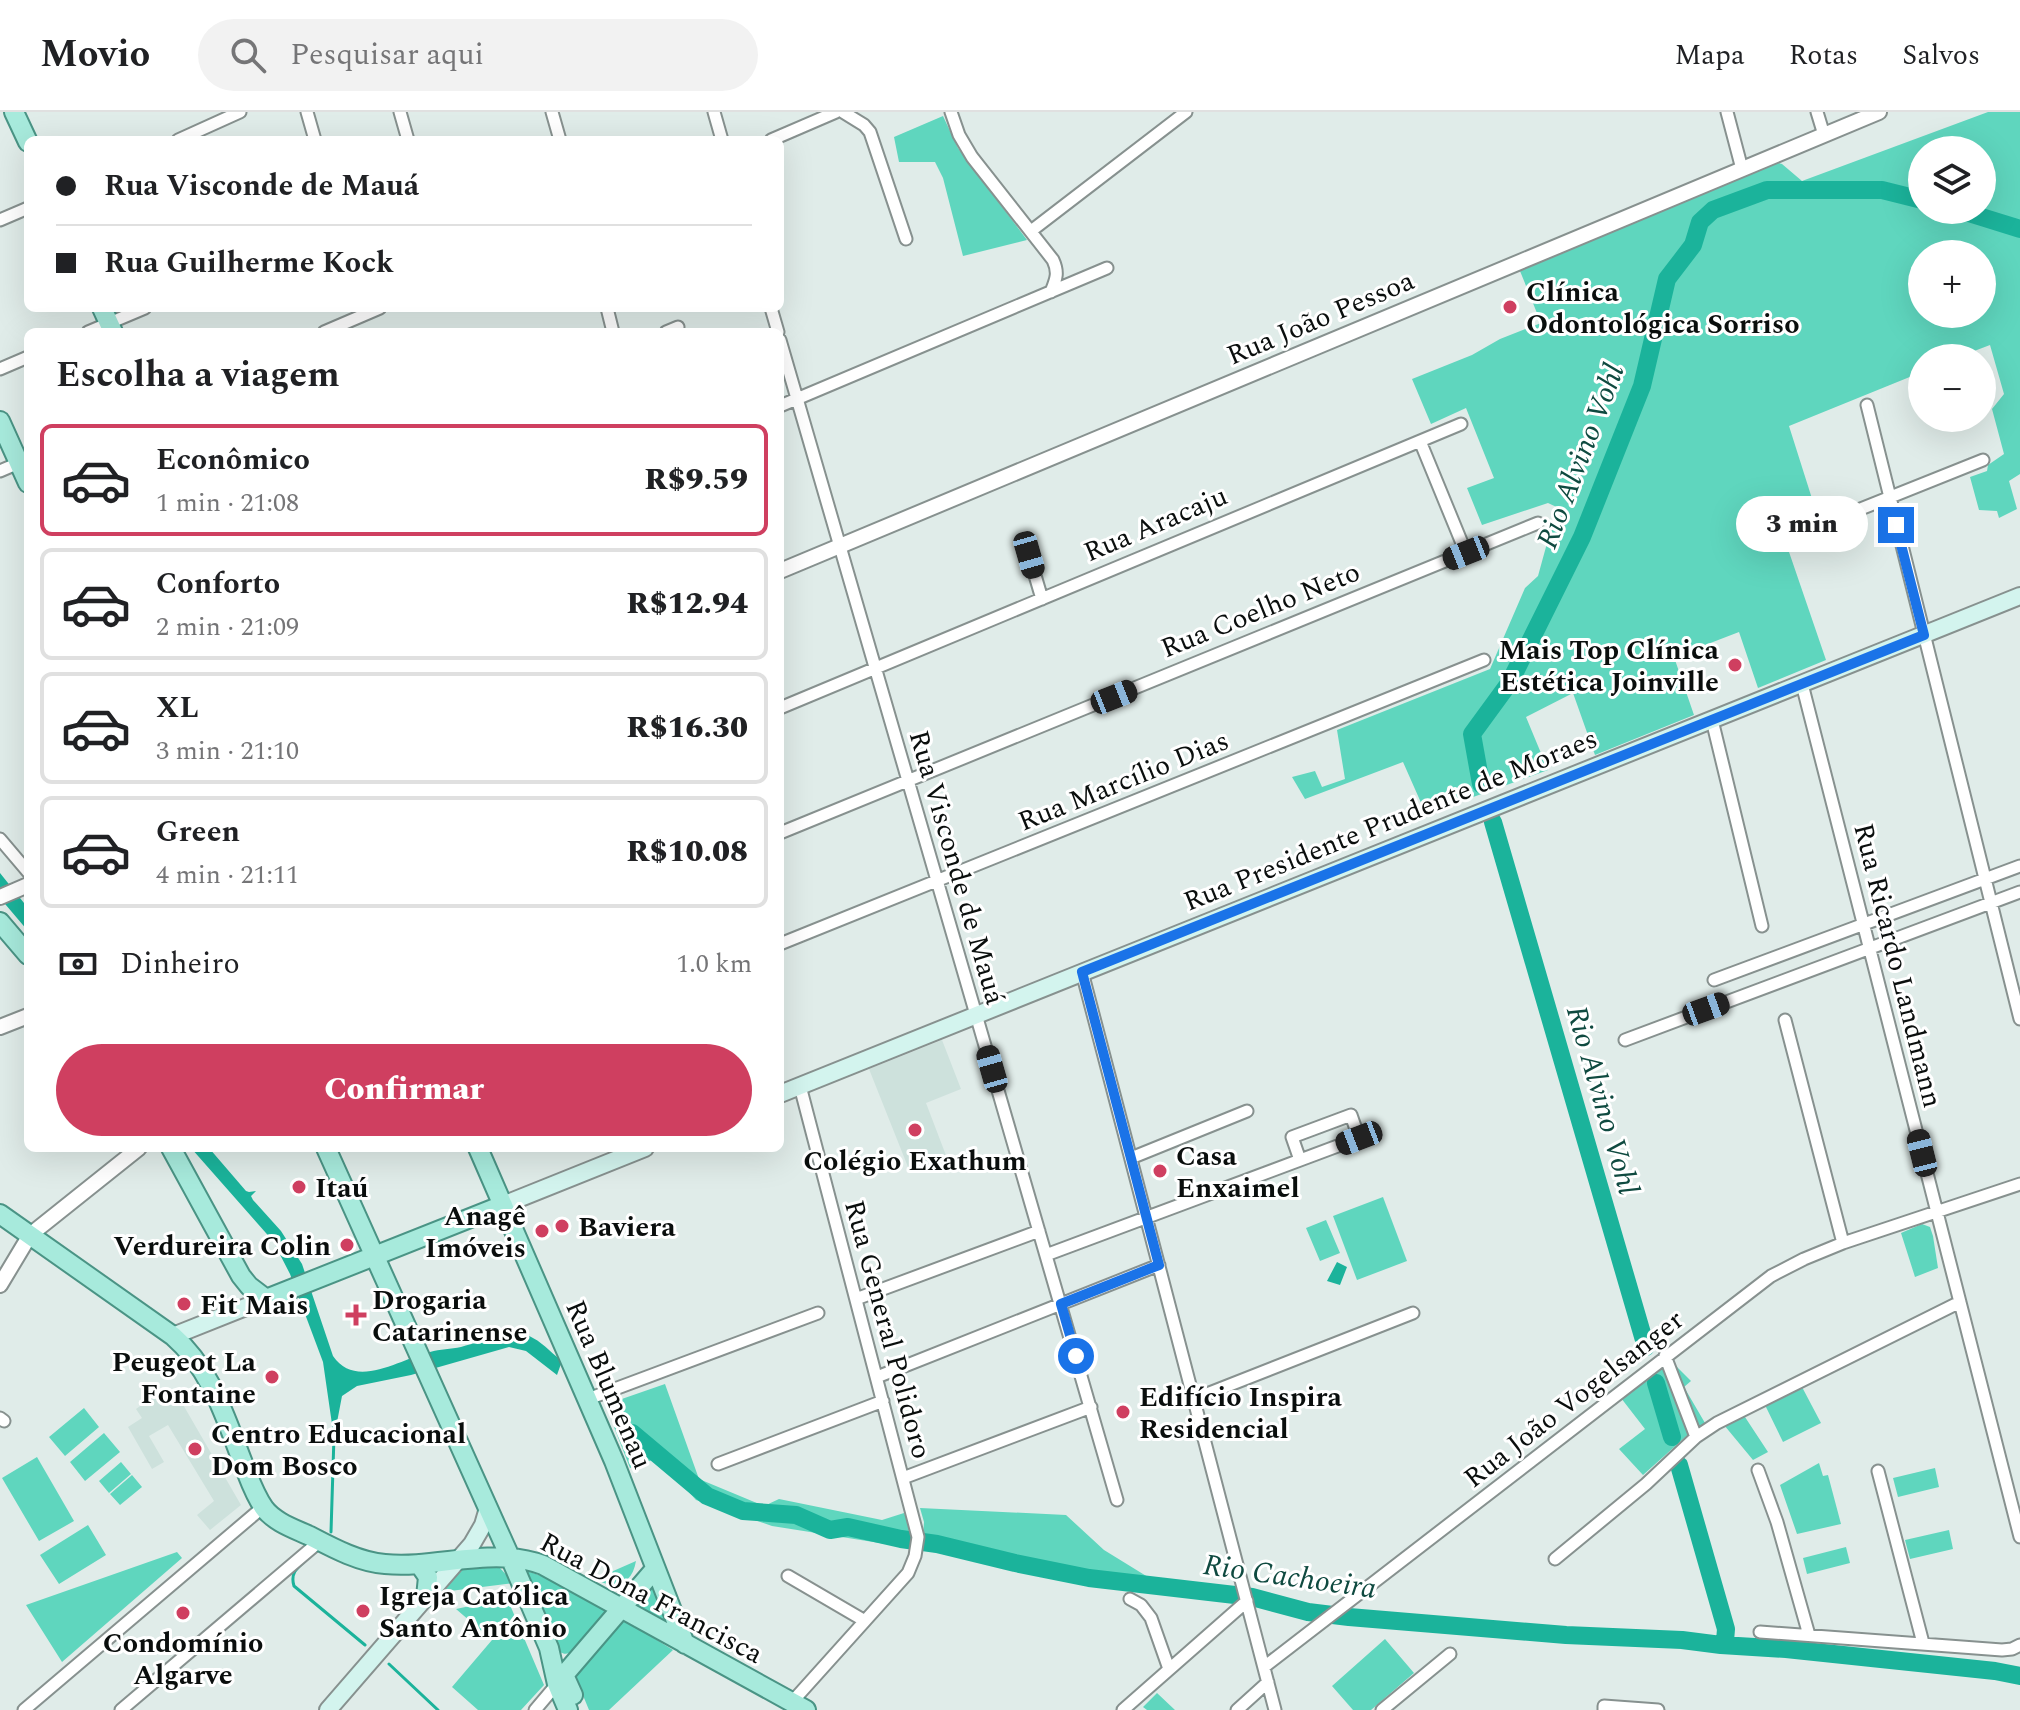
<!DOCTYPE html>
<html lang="pt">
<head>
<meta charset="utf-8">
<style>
	:root { --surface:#fff; --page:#f2f2f2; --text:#202124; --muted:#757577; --line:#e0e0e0; --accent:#cf3f60 }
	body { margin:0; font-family:Spectral,serif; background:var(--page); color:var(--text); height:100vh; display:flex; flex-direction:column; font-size:30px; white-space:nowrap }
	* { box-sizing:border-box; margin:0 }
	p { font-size:26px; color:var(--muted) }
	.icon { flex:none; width:44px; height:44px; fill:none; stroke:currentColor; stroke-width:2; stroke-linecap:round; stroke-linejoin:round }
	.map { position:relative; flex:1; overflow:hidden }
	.side { position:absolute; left:24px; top:216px; width:760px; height:824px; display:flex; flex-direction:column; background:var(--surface); border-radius:12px; box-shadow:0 8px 32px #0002 }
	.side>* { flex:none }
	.banner { position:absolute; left:24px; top:24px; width:760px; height:176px; border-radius:12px; box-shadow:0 8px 32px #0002; display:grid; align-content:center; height:176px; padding:0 32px; background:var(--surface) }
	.tools { position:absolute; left:1908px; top:24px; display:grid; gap:16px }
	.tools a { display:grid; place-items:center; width:88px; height:88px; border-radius:50%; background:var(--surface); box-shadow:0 8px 32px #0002; font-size:40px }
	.end { position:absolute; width:36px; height:36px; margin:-18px; border:10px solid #1a73e8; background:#fff; box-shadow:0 0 0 4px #fff }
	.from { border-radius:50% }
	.bubble { position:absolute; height:56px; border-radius:28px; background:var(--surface); box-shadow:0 8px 32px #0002; font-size:26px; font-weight:800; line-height:56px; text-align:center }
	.car { position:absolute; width:24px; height:48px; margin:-24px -12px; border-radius:10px; box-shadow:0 0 6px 2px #0007; background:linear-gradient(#222 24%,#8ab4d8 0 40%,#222 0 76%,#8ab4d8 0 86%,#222 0) }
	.banner b { display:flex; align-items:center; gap:28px; height:76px; font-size:30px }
	.banner b+b { border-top:2px solid var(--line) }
	.banner i { width:20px; height:20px; background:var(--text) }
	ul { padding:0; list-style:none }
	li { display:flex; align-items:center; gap:24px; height:112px; margin:0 16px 12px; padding:0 16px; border:4px solid var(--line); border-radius:12px }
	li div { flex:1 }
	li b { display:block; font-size:30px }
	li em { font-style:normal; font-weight:800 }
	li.on { border-color:var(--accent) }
	li>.icon { width:72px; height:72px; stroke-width:1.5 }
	h2 { padding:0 32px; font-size:36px; line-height:96px }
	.pay { display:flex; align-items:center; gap:20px; height:88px; padding:0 32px; font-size:30px }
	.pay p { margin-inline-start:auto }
	.cta { display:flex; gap:16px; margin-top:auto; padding:16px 32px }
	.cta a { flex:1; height:92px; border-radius:48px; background:var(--accent); color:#fff; font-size:32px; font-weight:800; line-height:92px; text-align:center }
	header { display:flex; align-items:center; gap:48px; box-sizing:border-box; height:112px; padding:0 40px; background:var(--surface); border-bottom:2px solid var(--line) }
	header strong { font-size:38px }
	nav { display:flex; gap:44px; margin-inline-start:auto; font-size:28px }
	.search { width:560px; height:72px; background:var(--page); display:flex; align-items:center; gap:20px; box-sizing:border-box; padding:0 28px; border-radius:44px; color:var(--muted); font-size:30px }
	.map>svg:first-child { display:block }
	.built { fill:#cde1dc }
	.green { fill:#5fd6be; fill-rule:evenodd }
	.water { fill:#1bb39b }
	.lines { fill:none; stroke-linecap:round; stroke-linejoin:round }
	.stream { stroke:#1bb39b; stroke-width:3 }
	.river { stroke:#1bb39b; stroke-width:18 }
	.minor-casing { stroke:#87918f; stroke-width:15 }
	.tertiary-casing { stroke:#87918f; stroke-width:18 }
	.secondary-casing { stroke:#87918f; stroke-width:20 }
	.primary-casing { stroke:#4a9485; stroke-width:22 }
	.minor { stroke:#fff; stroke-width:11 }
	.tertiary { stroke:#fff; stroke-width:14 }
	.secondary { stroke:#d3f4ee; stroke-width:16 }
	.primary { stroke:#a7eadc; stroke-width:18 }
	.route { stroke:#1a73e8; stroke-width:10 }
	.poi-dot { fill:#cf3f60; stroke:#fff; stroke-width:3 }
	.labels { text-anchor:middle; stroke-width:6; stroke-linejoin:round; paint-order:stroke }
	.poi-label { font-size:28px; font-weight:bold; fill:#0a0e0d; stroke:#fff; text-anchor:start }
	.street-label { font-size:28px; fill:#0a0e0d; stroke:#fff }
	.water-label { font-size:30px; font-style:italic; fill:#0f4a40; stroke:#fff }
</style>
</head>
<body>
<header>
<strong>Movio</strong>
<div class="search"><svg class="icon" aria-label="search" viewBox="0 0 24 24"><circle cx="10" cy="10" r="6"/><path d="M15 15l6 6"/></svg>Pesquisar aqui</div>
<nav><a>Mapa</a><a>Rotas</a><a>Salvos</a></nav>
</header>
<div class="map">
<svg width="2020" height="1598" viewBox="0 0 2020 1598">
	<rect width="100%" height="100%" fill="#e0ece9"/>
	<path class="built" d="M942 928 961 977 926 991 947 1046 910 1060 869 957Z
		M174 1277 241 1393 210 1418 197 1403 214 1389 168 1313 149 1324 164 1350 152 1357 128 1315 142 1306 136 1297 154 1284 158 1290Z"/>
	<path class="green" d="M1988 0H2020V362L2009 369 2017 397 1999 406 1997 399 1979 398 1970 365 1987 359 1988 353 2004 342 1992 297 2004 282 1990 233 1956 246H1922V260L1789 314 1821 415 1788 437 1826 548 1758 576 1739 520 1674 545 1694 603 1595 643 1573 581 1526 605 1548 658 1426 702 1403 650 1305 687 1292 665 1315 659 1322 675 1345 667 1337 618 1490 557 1525 476 1538 464 1552 413 1565 399 1548 391 1482 413 1467 376 1494 366 1466 296 1431 312 1412 267 1472 243 1500 227 1541 211 1520 159 1773 49 1782 52 1802 69ZM1922 38H1982V98H1922ZM1922 142H1982V202H1922Z
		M943 4 958 36 1027 128 963 144 943 66 935 50H899L894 25Z
		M1383 1085 1407 1149 1357 1168 1333 1104Z
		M1326 1108 1340 1141 1320 1149 1306 1116Z
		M1922 1112 1930 1115 1933 1124 1938 1156 1915 1165 1901 1121Z
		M1670 1248 1691 1269 1684 1275 1705 1311 1691 1320 1643 1363 1619 1337 1645 1317 1621 1286Z
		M665 1272 699 1367 764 1394 779 1387 882 1408 904 1401 910 1414 905 1435 772 1414 696 1388 670 1359 655 1347 630 1356 614 1315 618 1312 616 1289Z
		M1802 1275 1821 1311 1783 1330 1765 1293Z
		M84 1296 99 1315 65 1344 49 1325Z
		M1743 1302 1768 1340 1753 1348 1724 1313Z
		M104 1321 120 1340 85 1369 70 1350Z
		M37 1345 74 1409 39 1429 2 1366Z
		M121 1350 131 1362 109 1381 99 1369Z
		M1819 1351 1823 1364 1828 1363 1841 1412 1797 1422 1780 1373Z
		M1935 1356 1939 1375 1898 1385 1893 1366Z
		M132 1363 142 1375 120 1393 110 1382Z
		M920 1396 1066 1403 1104 1438 1156 1470 1116 1463 1108 1464 1102 1461 1066 1460 1031 1448 1023 1450 1013 1446 1007 1449 993 1450 979 1441 960 1436V1434L957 1432 933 1430 923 1424 924 1410Z
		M88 1413 106 1443 59 1472 40 1443Z
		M1949 1418 1953 1437 1910 1447 1905 1428Z
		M1846 1435 1850 1451 1807 1462 1803 1446Z
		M177 1440 182 1446 62 1550 26 1493Z
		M636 1449C632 1473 615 1478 595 1467Z
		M488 1453 499 1455 514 1471 442 1480C452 1457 464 1455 488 1453Z
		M523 1458C554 1466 581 1484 610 1500L573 1539C568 1542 565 1543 560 1540Z
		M654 1472 669 1514 634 1494Z
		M507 1486 544 1573 521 1598H478L452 1575 492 1528 456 1497Z
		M623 1507 673 1538 609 1598H589L575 1564Z
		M1385 1527 1414 1561 1371 1598H1353L1332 1574Z
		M1157 1581 1175 1598H1147L1143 1595Z"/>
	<path class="water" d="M0 761 28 796V819L0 786Z
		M191 1036H209L246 1079 249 1080 256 1079 251 1084 253 1088 281 1119 302 1152 333 1244C356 1278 400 1247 430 1240 440 1237 451 1237 461 1235 476 1231 507 1220 521 1222 536 1223 550 1240 562 1249L557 1263 526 1239 509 1235 411 1263 357 1274 342 1284 334 1326 323 1250 290 1162 273 1129Z
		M1337 1150 1347 1155 1340 1173 1327 1169Z"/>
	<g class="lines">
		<path class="stream" d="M331 1420 334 1324
			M306 1448C297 1456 290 1461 294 1474L365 1533
			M389 1552 438 1598"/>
		<path class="river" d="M1959 98 2020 117
			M1481 672 1472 622 1510 570 1582 425 1642 274 1667 167 1693 133 1700 110 1713 98 1767 78H1882L1922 88
			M1493 710 1646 1235
			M1656 1271 1672 1325
			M632 1321 707 1384 743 1399 796 1403 830 1418 848 1415 901 1427 937 1432 1015 1451 1089 1466 1252 1485 1308 1500 1349 1505 1566 1523 1682 1528 1721 1533 1786 1537 1995 1559 2020 1564
			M1679 1353 1726 1517 1725 1529 1721 1533"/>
		<g class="minor-casing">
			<path id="minor" d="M307 0 315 28
				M400 0 408 28
				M552 0 560 28
				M714 0 722 28
				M843 0 864 13 870 20 906 127
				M951 0 959 23 972 45 1053 148C1059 161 1056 167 1051 180
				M1727 0 1742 57
				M1817 0 1824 23
				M178 28 240 0
				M771 28 836 0
				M0 108 28 96
				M1031 119 1186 0
				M607 196 613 220
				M771 196 778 220
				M88 220 145 196
				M324 220 380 196
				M666 220 678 215
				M780 228 1117 1388
				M0 257 28 245
				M1867 293 2020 907
				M780 294 1107 156
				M1420 329 1466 441
				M0 359 28 347
				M1828 410 1983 348
				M1029 443 1042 487
				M1802 572 2020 1425
				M780 596 1461 312
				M1712 608 1762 814
				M780 721 1538 411
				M0 727 28 760
				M780 832 1484 548
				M1082 860 1275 1598
				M1714 868 2020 754
				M1785 908 1843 1131
				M1625 928 2020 780
				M1131 1046 1247 999
				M1046 1143 1359 1026 1351 1003 1292 1025 1300 1048
				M856 1187 1039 1119
				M1665 1244 1696 1325
				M877 1265 1159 1153
				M588 1287 818 1201
				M1194 1287 1413 1201
				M0 1306 4 1309
				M718 1352 883 1289
				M1758 1358 1777 1410 1809 1523
				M1878 1359 1923 1531
				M903 1366 1091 1295
				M1555 1447 1646 1372 1696 1325 1717 1311 1960 1190
				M788 1464 865 1509
				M1130 1487 1141 1493 1151 1506 1169 1557
				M1760 1520 2002 1538 2012 1537 2020 1533
				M1264 1555 1771 1164 1804 1147 1843 1131 2020 1072
				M792 1590 908 1461 915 1444 918 1425 800 974
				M24 1598 263 1395
				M121 1598 320 1429
				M535 1598 557 1572
				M1123 1598 1247 1489
				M1237 1598 1268 1570
				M1382 1598 1450 1542
				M1604 1598V1594L1658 1598"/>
		</g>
		<g class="tertiary-casing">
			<path id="tertiary" d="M780 459 1879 0
				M0 785 28 773
				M0 915 28 904
				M0 1173 30 1123 139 1036"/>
		</g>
		<g class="secondary-casing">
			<path id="secondary" d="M780 982 2020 484
				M503 1093 645 1036
				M173 1224 266 1187
				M328 1598 472 1432 483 1413 488 1396"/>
		</g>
		<g class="primary-casing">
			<path id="primary" d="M14 0 28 30
				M102 196 113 220
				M0 309 28 371
				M0 810 28 843
				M171 1036 241 1164 249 1174 266 1187 503 1093
				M326 1036 510 1445 549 1536 557 1572 568 1598
				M478 1036 614 1349 685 1532
				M0 1102 173 1224C211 1257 225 1305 243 1351 249 1366 254 1382 264 1396 274 1410 295 1417 310 1424 333 1436 359 1450 385 1452 437 1457 493 1434 543 1453L806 1598
				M419 1452 428 1465 426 1485
				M573 1583 564 1563 655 1457"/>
		</g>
		<use href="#minor" class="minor"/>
		<use href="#tertiary" class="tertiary"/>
		<use href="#secondary" class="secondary"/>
		<use href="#primary" class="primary"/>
	</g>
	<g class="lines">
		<path class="route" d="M1076 1244 1061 1192 1159 1153 1082 860 1924 523 1896 413"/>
	</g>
	<g class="poi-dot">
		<circle cx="1510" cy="195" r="8"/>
		<circle cx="1735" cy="553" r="8"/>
		<circle cx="915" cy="1018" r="8"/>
		<circle cx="1160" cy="1059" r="8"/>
		<circle cx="299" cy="1075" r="8"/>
		<circle cx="562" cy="1114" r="8"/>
		<circle cx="542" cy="1119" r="8"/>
		<circle cx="347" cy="1133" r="8"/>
		<circle cx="184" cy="1192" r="8"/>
		<path d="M352 1191h8v8h8v8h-8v8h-8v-8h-8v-8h8z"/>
		<circle cx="272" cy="1265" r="8"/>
		<circle cx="1123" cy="1300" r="8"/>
		<circle cx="195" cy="1337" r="8"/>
		<circle cx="363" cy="1499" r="8"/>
		<circle cx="183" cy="1501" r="8"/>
	</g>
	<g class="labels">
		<g class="poi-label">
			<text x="1526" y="189">Clínica<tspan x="1526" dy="32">Odontológica Sorriso</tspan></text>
			<text x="1719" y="547" text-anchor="end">Mais Top Clínica<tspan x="1719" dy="32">Estética Joinville</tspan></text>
			<text x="1176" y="1053">Casa<tspan x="1176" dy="32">Enxaimel</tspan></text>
			<text x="915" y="1058" text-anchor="middle">Colégio Exathum</text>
			<text x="315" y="1085">Itaú</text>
			<text x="526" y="1113" text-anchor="end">Anagê<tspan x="526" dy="32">Imóveis</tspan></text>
			<text x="578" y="1124">Baviera</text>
			<text x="331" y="1143" text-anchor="end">Verdureira Colin</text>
			<text x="372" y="1197">Drogaria<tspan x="372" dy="32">Catarinense</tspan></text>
			<text x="200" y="1202">Fit Mais</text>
			<text x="256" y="1259" text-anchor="end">Peugeot La<tspan x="256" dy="32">Fontaine</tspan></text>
			<text x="1139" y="1294">Edifício Inspira<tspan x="1139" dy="32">Residencial</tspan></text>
			<text x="211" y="1331">Centro Educacional<tspan x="211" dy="32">Dom Bosco</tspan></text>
			<text x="379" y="1493">Igreja Católica<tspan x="379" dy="32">Santo Antônio</tspan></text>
			<text x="183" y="1540" text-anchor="middle">Condomínio<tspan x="183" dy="32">Algarve</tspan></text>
		</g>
		<g class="street-label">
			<text transform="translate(1320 205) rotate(-23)" y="10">Rua João Pessoa</text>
			<text transform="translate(1155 411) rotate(-23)" y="10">Rua Aracaju</text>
			<text transform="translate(1260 497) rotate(-22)" y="10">Rua Coelho Neto</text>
			<text transform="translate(1123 668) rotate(-22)" y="10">Rua Marcílio Dias</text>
			<text transform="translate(1390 707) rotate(-22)" y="10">Rua Presidente Prudente de Moraes</text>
			<text transform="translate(958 755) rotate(74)" y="10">Rua Visconde de Mauá</text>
			<text transform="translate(1899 853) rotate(76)" y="10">Rua Ricardo Landmann</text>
			<text transform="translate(889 1217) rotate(75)" y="10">Rua General Polidoro</text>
			<text transform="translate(610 1272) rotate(67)" y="10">Rua Blumenau</text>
			<text transform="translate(1573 1286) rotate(-38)" y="10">Rua João Vogelsanger</text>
			<text transform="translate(652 1485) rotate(28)" y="10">Rua Dona Francisca</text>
		</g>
		<g class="water-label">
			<text transform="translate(1580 344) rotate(-69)" y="10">Rio Alvino Vohl</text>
			<text transform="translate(1603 988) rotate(74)" y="10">Rio Alvino Vohl</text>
			<text transform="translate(1290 1464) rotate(8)" y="10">Rio Cachoeira</text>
		</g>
	</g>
</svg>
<div class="tools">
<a><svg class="icon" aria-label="layers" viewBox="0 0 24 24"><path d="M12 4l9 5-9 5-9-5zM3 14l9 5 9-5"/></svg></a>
<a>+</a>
<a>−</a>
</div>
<i class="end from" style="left:1076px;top:1244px"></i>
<i class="end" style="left:1896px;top:413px"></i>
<div class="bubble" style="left:1736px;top:384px;width:132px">3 min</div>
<i class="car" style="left:1466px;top:441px;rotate:248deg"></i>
<i class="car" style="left:1029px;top:443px;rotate:164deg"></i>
<i class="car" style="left:1114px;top:585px;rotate:68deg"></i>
<i class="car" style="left:1706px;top:897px;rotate:70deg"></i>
<i class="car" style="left:992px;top:957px;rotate:344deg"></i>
<i class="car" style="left:1359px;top:1026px;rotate:249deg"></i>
<i class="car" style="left:1922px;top:1041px;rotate:346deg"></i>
<div class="banner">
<b><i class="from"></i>Rua Visconde de Mauá</b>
<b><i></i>Rua Guilherme Kock</b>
</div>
<section class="side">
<h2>Escolha a viagem</h2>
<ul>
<li class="on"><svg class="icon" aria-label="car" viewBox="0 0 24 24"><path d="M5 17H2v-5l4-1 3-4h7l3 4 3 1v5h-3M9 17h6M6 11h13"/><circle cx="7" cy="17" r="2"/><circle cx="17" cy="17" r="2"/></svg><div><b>Econômico</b><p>1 min · 21:08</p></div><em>R$9.59</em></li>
<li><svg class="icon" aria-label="car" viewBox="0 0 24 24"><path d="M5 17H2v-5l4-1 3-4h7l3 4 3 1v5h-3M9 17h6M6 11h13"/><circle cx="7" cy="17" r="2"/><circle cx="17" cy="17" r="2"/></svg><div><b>Conforto</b><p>2 min · 21:09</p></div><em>R$12.94</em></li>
<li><svg class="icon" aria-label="car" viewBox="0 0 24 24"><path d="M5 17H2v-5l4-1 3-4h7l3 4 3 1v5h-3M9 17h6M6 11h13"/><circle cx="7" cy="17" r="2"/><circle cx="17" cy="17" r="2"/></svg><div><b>XL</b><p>3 min · 21:10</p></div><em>R$16.30</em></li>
<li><svg class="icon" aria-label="car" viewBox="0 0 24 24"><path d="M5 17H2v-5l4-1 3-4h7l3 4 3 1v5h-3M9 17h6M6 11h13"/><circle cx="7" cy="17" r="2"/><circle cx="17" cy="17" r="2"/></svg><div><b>Green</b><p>4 min · 21:11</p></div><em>R$10.08</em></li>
</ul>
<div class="pay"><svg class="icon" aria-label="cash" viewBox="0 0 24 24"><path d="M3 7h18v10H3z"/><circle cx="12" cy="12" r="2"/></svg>Dinheiro<p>1.0 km</p></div>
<div class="cta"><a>Confirmar</a></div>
</section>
</div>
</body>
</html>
